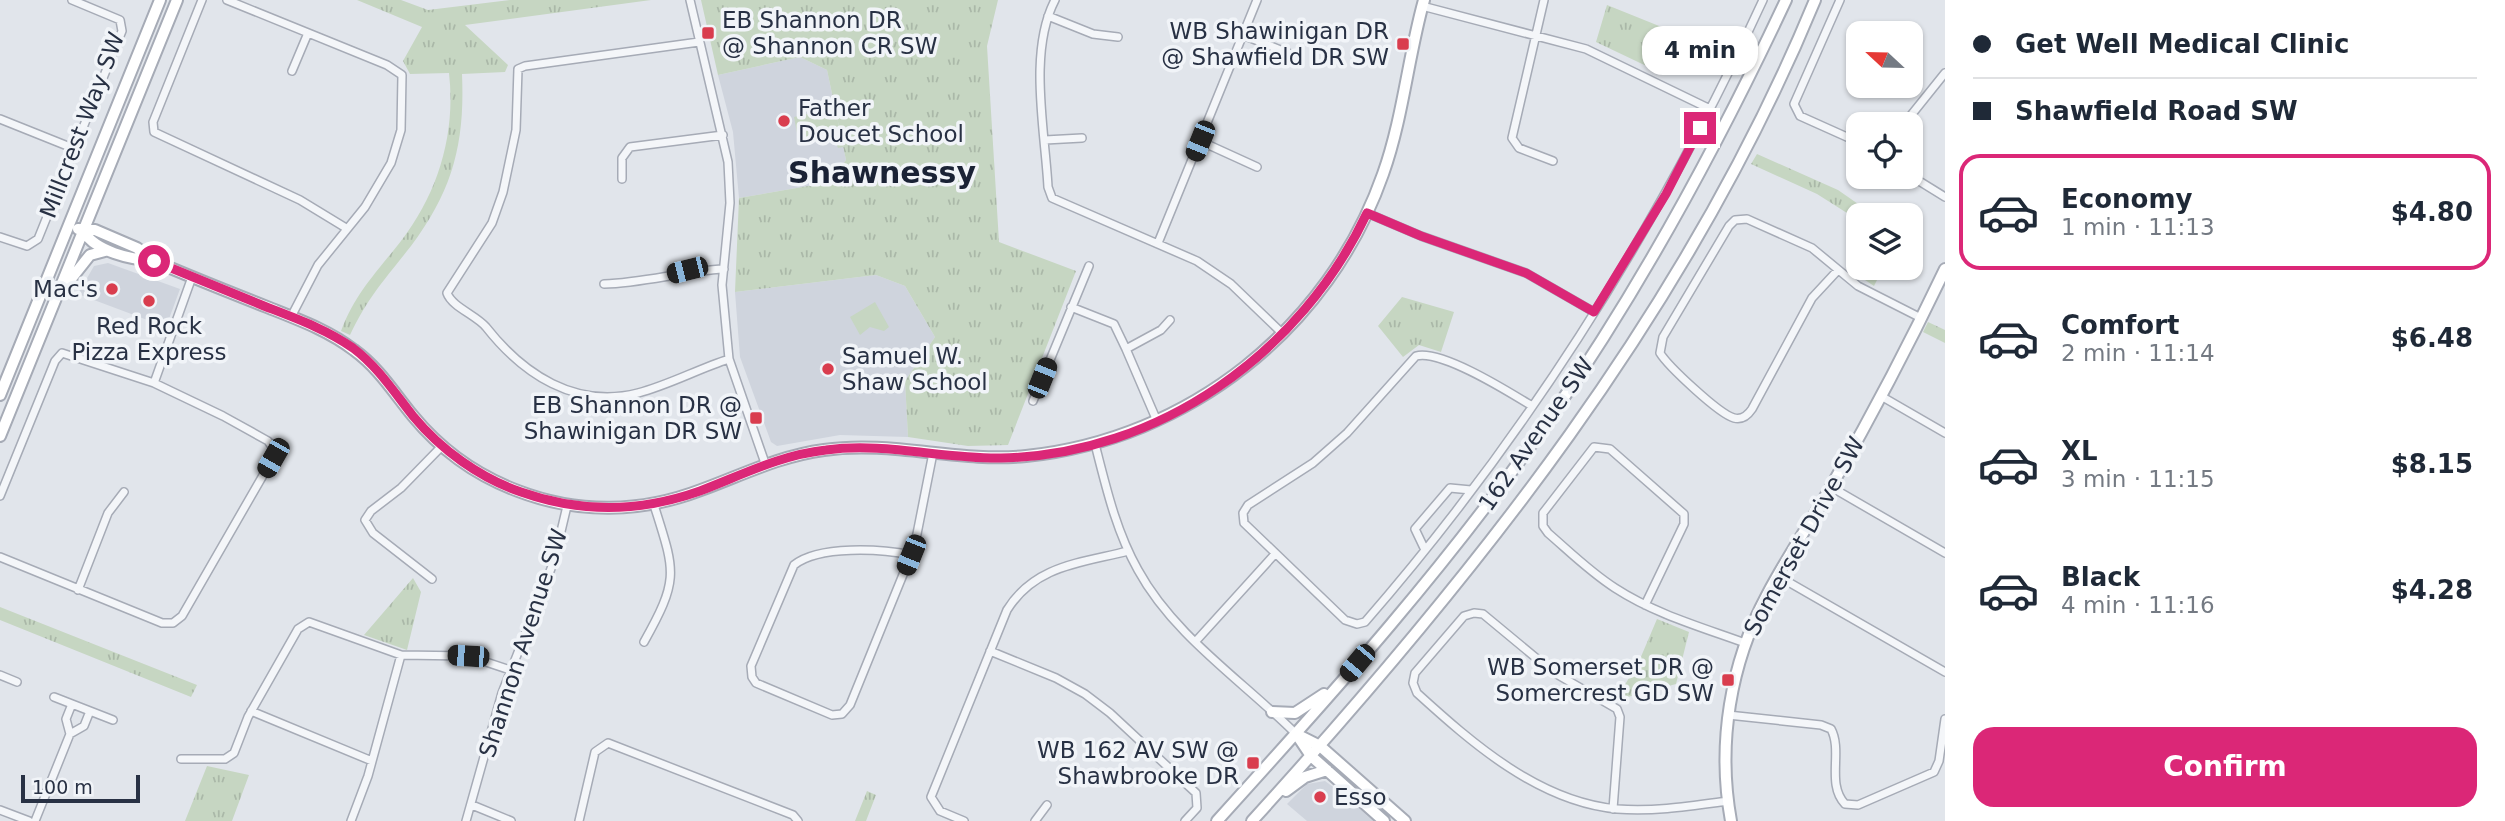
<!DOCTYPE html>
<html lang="en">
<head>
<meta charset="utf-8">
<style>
	:root { --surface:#fff; --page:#f6f6f7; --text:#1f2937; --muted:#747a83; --line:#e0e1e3; --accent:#db2777 }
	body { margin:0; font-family:"DejaVu Sans",sans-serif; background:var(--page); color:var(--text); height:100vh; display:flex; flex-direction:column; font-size:26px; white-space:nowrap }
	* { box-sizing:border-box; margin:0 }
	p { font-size:23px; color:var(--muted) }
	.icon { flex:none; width:38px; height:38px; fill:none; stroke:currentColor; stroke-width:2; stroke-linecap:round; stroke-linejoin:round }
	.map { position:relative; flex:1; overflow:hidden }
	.sheet { display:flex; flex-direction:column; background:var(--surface); width:560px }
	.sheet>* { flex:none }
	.hud { display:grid; align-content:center; height:154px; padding:0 28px; background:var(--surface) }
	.needle { width:46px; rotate:292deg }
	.tools { position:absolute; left:1846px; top:21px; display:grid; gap:14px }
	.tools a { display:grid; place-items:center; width:77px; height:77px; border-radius:14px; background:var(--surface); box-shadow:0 2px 5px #0004; font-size:35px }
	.scale { position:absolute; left:21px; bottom:18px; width:119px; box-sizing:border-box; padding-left:7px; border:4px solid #283144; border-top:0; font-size:19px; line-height:24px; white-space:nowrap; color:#283144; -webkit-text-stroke:5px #f1f4f8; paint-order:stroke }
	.end { position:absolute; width:32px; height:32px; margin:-16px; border:9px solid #db2777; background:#fff; box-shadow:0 0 0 4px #fff }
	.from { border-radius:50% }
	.bubble { position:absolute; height:49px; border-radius:21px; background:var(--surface); box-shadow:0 2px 5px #0004; font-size:23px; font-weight:700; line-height:49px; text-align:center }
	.car { position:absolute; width:21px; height:42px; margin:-21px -10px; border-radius:9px; box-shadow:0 0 5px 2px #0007; background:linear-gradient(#222 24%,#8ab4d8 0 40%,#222 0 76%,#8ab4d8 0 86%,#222 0) }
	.hud b { display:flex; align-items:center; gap:24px; height:66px; font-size:26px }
	.hud b+b { border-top:2px solid var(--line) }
	.hud i { width:18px; height:18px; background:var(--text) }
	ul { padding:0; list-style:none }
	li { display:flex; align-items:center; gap:21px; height:116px; margin:0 14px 10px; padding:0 14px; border:4px solid transparent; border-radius:21px }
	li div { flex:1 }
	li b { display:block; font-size:26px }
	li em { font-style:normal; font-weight:700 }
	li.on { border-color:var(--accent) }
	li>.icon { width:63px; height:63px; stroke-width:1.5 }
	.cta { display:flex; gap:14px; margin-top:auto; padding:14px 28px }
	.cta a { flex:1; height:80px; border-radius:21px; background:var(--accent); color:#fff; font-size:28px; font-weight:700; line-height:80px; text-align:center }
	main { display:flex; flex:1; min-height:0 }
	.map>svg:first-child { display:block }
	.built { fill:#cfd4dd }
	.grass { fill:#c6d6c2 }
	.park { fill:url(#park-tufts) }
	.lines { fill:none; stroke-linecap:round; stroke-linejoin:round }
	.street-casing { stroke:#a6abb6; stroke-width:10 }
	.secondary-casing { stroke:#a6abb6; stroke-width:14 }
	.street { stroke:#f4f6f9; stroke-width:7 }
	.secondary { stroke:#fff; stroke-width:10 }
	.route { stroke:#db2777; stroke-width:9 }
	.poi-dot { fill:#d93d4e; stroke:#f1f4f8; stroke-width:2.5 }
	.labels { text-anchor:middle; stroke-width:7; stroke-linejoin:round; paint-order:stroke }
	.poi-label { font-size:23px; fill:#283144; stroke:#f1f4f8; text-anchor:end }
	.street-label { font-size:23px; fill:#283144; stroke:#f1f4f8 }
	.district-label { font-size:30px; font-weight:bold; fill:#1a2235; stroke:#f1f4f8 }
</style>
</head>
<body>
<main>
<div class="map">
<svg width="1945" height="821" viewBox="0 0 1945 821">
	<defs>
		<pattern id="park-tufts" width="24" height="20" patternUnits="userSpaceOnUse" patternTransform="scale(1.75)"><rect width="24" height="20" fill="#c6d6c2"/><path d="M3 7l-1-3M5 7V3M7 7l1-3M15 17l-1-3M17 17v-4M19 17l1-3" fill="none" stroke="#aab8a8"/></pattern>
	</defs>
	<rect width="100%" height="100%" fill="#e1e5eb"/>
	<path class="built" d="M800 57 827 70 846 160 831 182 739 198 733 132 718 75Z
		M108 263 180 289 166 327 78 294 94 266Z
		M876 275 905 286 935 337 905 381 908 437 840 435 777 446 771 442 740 357 735 292Z
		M1325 781 1379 821H1307L1287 804 1307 784Z"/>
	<path class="grass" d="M835 107 843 147 838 148 832 134 798 138 794 117Z
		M875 302 889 327 884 331 870 327 860 335 850 317Z"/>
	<path class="park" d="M357 0H401L428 10 510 0H651L465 25 508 65 505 72 462 74C465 143 453 190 411 246 386 278 368 297 350 335L341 331C356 292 376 273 401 241 438 193 456 134 449 73L410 74 403 61 422 27Z
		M701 0H998L987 46 999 242 1076 271 1008 445 968 446 908 437 905 381 935 337 905 286 876 275 735 292 739 198 831 182 846 160 827 70 800 57 718 75Z
		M1607 5 1679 34 1662 71 1659 72 1596 42Z
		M1757 154 1838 190 1874 215H1858V220L1817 194 1751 164Z
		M1858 244V268H1883L1874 286 1847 268Z
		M1402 297 1454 312 1441 352 1419 345 1403 357 1378 326Z
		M1928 322 1945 330V343L1923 332Z
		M413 578 421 592 407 650 364 635Z
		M0 607 197 685 191 697 0 620Z
		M1657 619 1689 632 1676 684 1624 698 1619 695 1640 659Z
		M207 766 249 775 232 821H185Z
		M867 791 876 795 866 821H855Z"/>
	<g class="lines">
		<g class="street-casing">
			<path id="street" d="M202 0 153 122 154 132 300 200 346 228
				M227 0 387 65 402 75 401 130 391 163 365 207 318 265 291 317
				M690 0 728 162 730 203 722 285 729 359 765 463
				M1055 0C1028 52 1045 130 1048 187L1052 198 1197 261 1231 284 1283 334
				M1544 0 1512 138 1519 148 1553 161
				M1840 0 1794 104 1800 116 1858 142
				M1422 6 1586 49 1710 109
				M1048 16 1093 34 1118 37
				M1243 35 1288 53
				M699 42 525 66 518 69 516 130 503 192 492 223 447 293C452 307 476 315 486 327 523 374 575 409 638 393 669 385 698 369 729 359
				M292 71 308 33
				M0 119 75 149
				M1904 124 1945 73
				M1045 140 1082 138
				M1200 141 1257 167
				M1911 176 1945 197
				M622 179V158L630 147 723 135
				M1367 213 1421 236 1526 273 1594 312
				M0 237 27 246 38 239 122 31 120 20 72 0
				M1158 243 1257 0
				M1838 270 1812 298 1752 409C1748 415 1742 420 1734 418 1719 414 1668 366 1660 353L1663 337 1729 226 1735 220 1747 219 1812 248 1858 286 1921 318
				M604 284C644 283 683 271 724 269
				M1071 307 1114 324 1126 349
				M154 383 192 277
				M1881 396 1945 433
				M1033 401 1089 266
				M1532 406C1509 392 1441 349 1416 356L1347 433 1313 463 1248 505 1243 513 1244 523 1345 620 1357 624 1365 622C1527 436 1660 224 1763 0
				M1157 421 1126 349 1161 330 1170 320
				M1095 444C1106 487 1116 531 1138 570 1174 636 1243 681 1296 734
				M1831 487 1945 553
				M0 496 55 361 62 353 154 383 223 416 268 441 273 448V458L182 616 173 623H162L0 557
				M1425 550 1415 529 1450 488 1471 490
				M911 555C881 549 819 545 794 565L751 666 752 677 756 683 832 715 842 714 850 705 911 555 914 549 933 453
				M1778 576 1945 672
				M432 579 373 533 365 520 371 511 401 488 442 446
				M78 590 108 513 124 492
				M1645 605 1684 524V514L1610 449 1594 447 1543 513V526L1548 533C1570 552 1590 572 1615 588 1655 614 1701 627 1745 643
				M1196 641 1274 555
				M644 642C680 578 675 572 654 505
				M990 651 1056 678 1085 694 1110 713 1196 793 1197 808 1185 821
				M0 675 17 682
				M54 697 113 720
				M72 704 66 719 70 734 84 726 90 711
				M251 711 372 761
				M1728 715 1821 725 1831 729C1843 751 1826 784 1845 804L1858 805 1934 772 1939 761 1945 719
				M181 759H225L234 753 248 717 298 629 309 622 401 655 468 656 510 670
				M472 805 511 821
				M1613 809 1620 717 1617 709 1553 672 1483 614 1474 613 1464 616 1415 673 1413 683 1417 693C1472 743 1539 802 1617 809 1654 812 1691 806 1728 801
				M0 810 29 821
				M35 821 70 734
				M351 821 368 776 401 655
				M466 821 502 693 554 561 567 506
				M579 821 595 752 608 743 793 815 798 821
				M964 821 940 811 931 797 1007 610C1035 565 1081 563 1128 551
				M1035 821 1047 805"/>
		</g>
		<g class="secondary-casing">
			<path id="secondary" d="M78 229 95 230 137 248 154 261
				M83 231C96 252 130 259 154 261 191 277 229 292 267 307 297 319 328 330 354 350 379 368 394 393 413 416 441 450 478 476 518 491 578 514 641 513 701 490 742 475 779 456 824 450 892 440 958 463 1026 456 1189 439 1329 328 1383 174 1403 118 1408 57 1424 0
				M67 284 90 255 105 251
				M0 395 160 0
				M0 436 177 0
				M1272 712 1295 713 1324 694
				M1296 734 1320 746 1405 821
				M1297 735 1311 756 1384 821
				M1286 791 1305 777 1327 770
				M1217 821C1334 692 1451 562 1550 418 1642 286 1718 145 1786 0
				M1252 821C1476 575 1687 311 1815 0
				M1731 821C1717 744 1730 664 1767 595 1787 557 1811 522 1832 485 1872 415 1910 343 1945 269"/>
		</g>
		<use href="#street" class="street"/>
		<use href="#secondary" class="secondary"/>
	</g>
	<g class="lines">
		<path class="route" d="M154 261C191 276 227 291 264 306 295 318 326 329 353 348 378 367 394 392 413 416 441 450 480 478 521 492 580 513 641 512 700 491 742 475 780 455 826 450 885 442 942 459 1001 458 1159 455 1301 353 1367 213L1421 236 1526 273 1594 312 1666 194 1700 128"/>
	</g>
	<g class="poi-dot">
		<rect x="701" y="26" width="14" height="14" rx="3.5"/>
		<rect x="1396" y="37" width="14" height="14" rx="3.5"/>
		<circle cx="784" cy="121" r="7"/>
		<circle cx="112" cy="289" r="7"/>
		<circle cx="149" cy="301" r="7"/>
		<circle cx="828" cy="369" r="7"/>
		<rect x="749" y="411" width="14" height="14" rx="3.5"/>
		<rect x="1721" y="673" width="14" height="14" rx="3.5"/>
		<rect x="1246" y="756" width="14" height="14" rx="3.5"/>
		<circle cx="1320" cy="797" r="7"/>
	</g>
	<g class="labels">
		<g class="poi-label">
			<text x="722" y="28" text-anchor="start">EB Shannon DR<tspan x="722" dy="26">@ Shannon CR SW</tspan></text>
			<text x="1389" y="39">WB Shawinigan DR<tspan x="1389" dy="26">@ Shawfield DR SW</tspan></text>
			<text x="798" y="116" text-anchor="start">Father<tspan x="798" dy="26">Doucet School</tspan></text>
			<text x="98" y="297">Mac's</text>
			<text x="149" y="334" text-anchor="middle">Red Rock<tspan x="149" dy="26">Pizza Express</tspan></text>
			<text x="842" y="364" text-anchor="start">Samuel W.<tspan x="842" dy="26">Shaw School</tspan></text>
			<text x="742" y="413">EB Shannon DR @<tspan x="742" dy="26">Shawinigan DR SW</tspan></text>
			<text x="1714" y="675">WB Somerset DR @<tspan x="1714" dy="26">Somercrest GD SW</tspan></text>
			<text x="1239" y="758">WB 162 AV SW @<tspan x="1239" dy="26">Shawbrooke DR</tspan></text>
			<text x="1334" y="805" text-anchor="start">Esso</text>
		</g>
		<g class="street-label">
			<text transform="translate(82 125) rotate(-69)" y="8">Millcrest Way SW</text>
			<text transform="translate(1536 434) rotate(-55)" y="8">162 Avenue SW</text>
			<text transform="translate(1804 536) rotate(-61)" y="8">Somerset Drive SW</text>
			<text transform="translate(523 643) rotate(-72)" y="8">Shannon Avenue SW</text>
		</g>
		<g class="district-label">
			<text x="882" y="183">Shawnessy</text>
		</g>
	</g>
</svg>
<div class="tools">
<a><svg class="needle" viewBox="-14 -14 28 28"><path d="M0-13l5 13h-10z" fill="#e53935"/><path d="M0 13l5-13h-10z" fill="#747a83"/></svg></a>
<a><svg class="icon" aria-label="locate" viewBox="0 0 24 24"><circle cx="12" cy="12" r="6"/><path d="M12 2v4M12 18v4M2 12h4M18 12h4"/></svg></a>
<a><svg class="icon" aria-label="layers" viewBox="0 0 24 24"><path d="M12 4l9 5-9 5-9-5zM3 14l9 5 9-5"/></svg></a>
</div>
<div class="scale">100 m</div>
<i class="end from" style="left:154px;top:261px"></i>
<i class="end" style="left:1700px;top:128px"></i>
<div class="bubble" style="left:1642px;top:26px;width:116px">4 min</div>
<i class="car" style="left:1200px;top:141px;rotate:202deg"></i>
<i class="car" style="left:687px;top:270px;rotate:256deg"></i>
<i class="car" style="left:1042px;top:378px;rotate:22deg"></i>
<i class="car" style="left:273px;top:458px;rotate:210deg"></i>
<i class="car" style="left:911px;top:555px;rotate:202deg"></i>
<i class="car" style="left:468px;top:656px;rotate:274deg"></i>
<i class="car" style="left:1357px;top:663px;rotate:220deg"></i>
</div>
<section class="sheet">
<div class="hud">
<b><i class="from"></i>Get Well Medical Clinic</b>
<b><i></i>Shawfield Road SW</b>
</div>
<ul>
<li class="on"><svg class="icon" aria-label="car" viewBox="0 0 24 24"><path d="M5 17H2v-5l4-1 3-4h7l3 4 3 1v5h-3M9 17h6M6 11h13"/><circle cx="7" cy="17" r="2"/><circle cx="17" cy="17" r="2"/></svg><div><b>Economy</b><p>1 min · 11:13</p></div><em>$4.80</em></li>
<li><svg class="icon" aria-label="car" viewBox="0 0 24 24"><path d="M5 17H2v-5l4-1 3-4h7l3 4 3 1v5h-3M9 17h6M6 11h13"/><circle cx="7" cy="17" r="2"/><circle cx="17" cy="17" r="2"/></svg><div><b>Comfort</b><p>2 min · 11:14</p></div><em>$6.48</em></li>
<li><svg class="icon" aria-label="car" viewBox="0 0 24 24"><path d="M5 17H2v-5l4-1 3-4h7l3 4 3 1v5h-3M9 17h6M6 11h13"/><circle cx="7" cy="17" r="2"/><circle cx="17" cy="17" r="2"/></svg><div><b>XL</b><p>3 min · 11:15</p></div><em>$8.15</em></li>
<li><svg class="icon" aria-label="car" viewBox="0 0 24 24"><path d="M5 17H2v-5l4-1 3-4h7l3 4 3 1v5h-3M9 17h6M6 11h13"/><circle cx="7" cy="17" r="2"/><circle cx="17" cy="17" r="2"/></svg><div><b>Black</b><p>4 min · 11:16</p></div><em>$4.28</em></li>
</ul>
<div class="cta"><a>Confirm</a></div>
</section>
</main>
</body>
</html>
